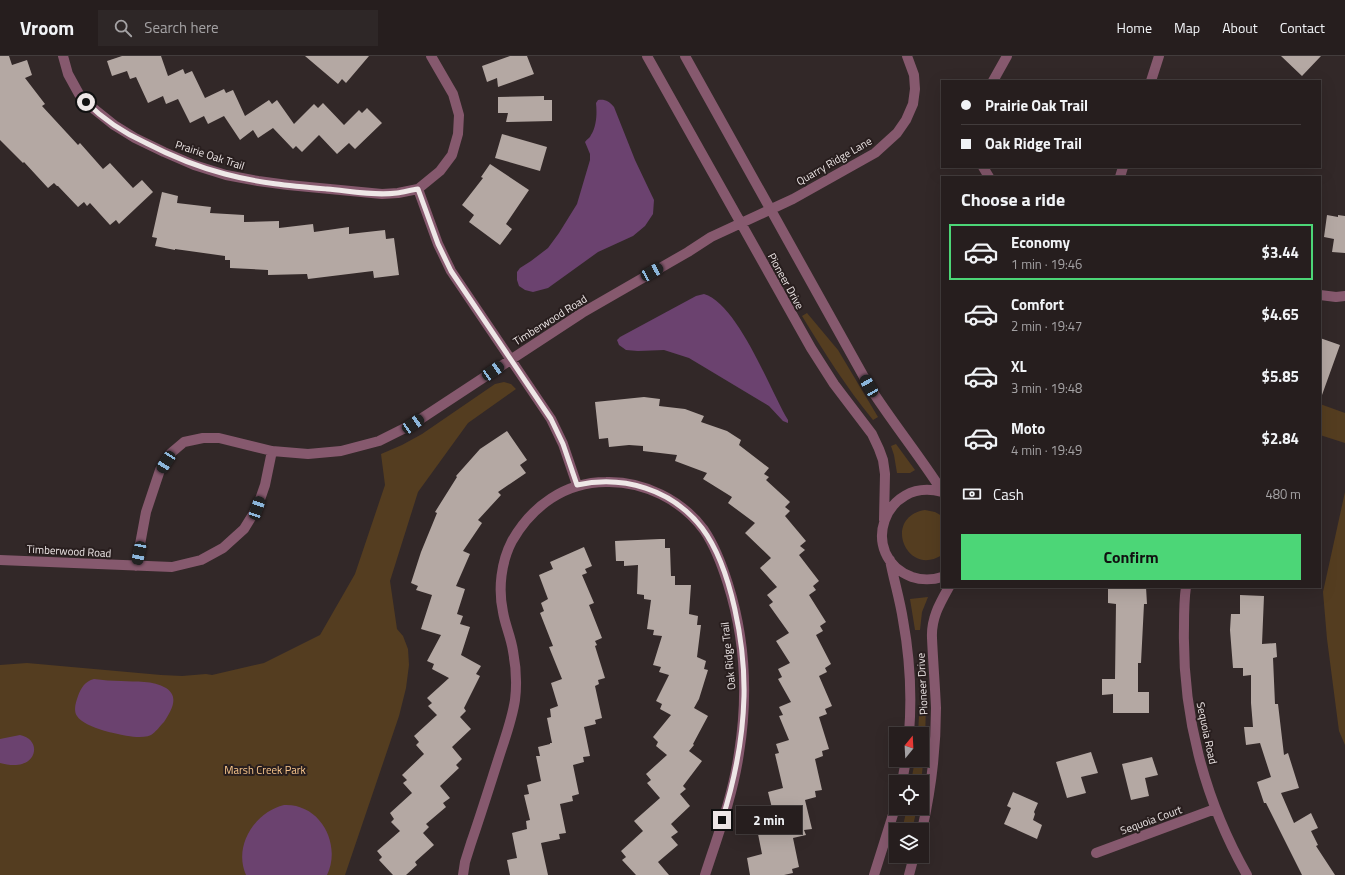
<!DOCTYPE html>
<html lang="en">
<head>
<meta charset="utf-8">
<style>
	:root { --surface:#261e1e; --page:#2e2727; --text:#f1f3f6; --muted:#a4a2a4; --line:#423c3c; --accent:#4cd677 }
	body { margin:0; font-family:"Titillium Web",sans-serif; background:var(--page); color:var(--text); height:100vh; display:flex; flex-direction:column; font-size:15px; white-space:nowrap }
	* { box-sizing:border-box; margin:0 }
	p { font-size:13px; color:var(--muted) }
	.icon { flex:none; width:22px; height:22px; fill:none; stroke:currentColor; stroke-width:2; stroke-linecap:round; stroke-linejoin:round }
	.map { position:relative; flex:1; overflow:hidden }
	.panel { position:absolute; left:941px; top:120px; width:380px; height:412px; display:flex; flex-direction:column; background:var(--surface); border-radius:0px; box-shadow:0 4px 16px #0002,0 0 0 1px var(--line) }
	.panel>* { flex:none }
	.hud { position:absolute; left:941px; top:24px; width:380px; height:88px; border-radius:0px; box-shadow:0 4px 16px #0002,0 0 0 1px var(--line); display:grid; align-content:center; height:88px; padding:0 20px; background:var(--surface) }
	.needle { width:26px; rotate:18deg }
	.buttons { position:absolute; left:889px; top:671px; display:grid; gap:8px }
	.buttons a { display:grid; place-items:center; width:40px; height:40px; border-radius:0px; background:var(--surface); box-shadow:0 4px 16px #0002,0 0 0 1px var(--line); font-size:20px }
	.end { position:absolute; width:18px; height:18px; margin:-9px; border:5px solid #eee7e7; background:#111; box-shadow:0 0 0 2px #111 }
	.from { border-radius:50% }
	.bubble { position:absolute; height:28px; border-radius:0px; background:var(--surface); box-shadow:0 4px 16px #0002,0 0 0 1px var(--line); font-size:13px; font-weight:700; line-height:28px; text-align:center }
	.car { position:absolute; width:12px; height:24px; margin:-12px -6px; border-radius:5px; box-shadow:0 0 3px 1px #0007; background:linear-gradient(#222 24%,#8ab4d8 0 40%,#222 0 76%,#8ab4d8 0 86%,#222 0) }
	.hud b { display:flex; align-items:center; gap:14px; height:38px; font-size:15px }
	.hud b+b { border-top:1px solid var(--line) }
	.hud i { width:10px; height:10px; background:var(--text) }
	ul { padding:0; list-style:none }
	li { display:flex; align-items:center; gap:12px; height:56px; margin:0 8px 6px; padding:0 12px; border:2px solid transparent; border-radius:0px }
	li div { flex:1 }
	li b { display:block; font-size:15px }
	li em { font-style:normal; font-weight:700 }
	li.selected { border-color:var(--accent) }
	li>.icon { width:36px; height:36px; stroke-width:1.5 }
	h2 { padding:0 20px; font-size:18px; line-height:48px }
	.pay { display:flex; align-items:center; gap:10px; height:44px; padding:0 20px; font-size:15px }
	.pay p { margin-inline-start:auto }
	.button { display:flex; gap:8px; margin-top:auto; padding:8px 20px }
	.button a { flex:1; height:46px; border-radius:0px; background:var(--accent); color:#111; font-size:16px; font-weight:700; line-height:46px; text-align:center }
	header { display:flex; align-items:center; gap:24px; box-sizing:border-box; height:56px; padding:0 20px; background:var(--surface); border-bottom:1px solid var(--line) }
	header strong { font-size:19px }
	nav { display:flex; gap:22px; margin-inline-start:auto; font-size:14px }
	.search { width:280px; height:36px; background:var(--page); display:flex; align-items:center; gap:10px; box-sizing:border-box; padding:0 14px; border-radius:0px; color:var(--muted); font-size:15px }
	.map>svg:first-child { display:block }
	.green { fill:#543d20 }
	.water { fill:#6b426f }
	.building { fill:#b4a8a3 }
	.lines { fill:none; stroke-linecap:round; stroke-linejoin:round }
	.minor { stroke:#86596e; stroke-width:10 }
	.route { stroke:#eee7e7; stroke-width:5 }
	.labels { text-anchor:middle; stroke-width:4; stroke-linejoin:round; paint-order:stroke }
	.street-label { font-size:11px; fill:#eee7e7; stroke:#281e1e }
	.park-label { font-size:11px; fill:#fac78d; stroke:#281e1e }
</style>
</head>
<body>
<header>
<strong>Vroom</strong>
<div class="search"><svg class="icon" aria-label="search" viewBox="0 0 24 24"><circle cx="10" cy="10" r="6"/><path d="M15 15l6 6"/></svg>Search here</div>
<nav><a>Home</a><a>Map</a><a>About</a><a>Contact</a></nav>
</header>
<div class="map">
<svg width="1345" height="819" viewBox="0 0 1345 819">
	<rect width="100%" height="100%" fill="#322828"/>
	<path class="green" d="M807 257 838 294 878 361 873 364C846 331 824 296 802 260Z
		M504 326 511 328 516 333 468 367 418 436 390 525 397 573 403 580 408 593 409 609 406 632 399 660 345 819H0V609L27 607 161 619 182 620 206 618 212 619 264 607 320 579 355 518 385 429 381 398 402 389 422 378 495 328Z
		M1320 348 1345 357V387L1320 379Z
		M896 388 915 414 910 417H897L894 399 891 390Z
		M1345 436V689L1339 675 1327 583 1323 536Z
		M925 454 935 456 942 460V499C906 522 882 461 925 454Z
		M928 541 922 556 920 574H915L910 543Z
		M920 642H926L925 691 921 726H911L915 704H922V678H918Z
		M907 752H917L912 774H902Z"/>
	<path class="water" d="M598 44C605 43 609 45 614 51L635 104 654 144 653 158 645 170 633 180 598 196 548 232 533 236 525 234 519 230 517 224V216L520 212 531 205 548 192 559 177 577 148 590 104V98L585 86C587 83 590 82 591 79 597 70 597 56 596 47Z
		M704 238C738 248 770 334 788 364V367L783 365 769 350 689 302 664 294 638 295 626 294 619 289 617 284 620 281 696 240Z
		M94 623C103 624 112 625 121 625 136 626 153 624 166 632 180 641 171 655 164 666 160 670 156 676 151 679 147 681 141 681 136 681 123 680 84 672 77 660 73 654 76 646 78 640 81 632 85 625 94 623Z
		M20 679C39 683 38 703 22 708 16 710 7 709 0 707V683Z
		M284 749C320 747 342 788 327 819H246C233 790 255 756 284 749Z"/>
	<path class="building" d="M0 0H9L12 9 27 4 32 19 25 22 45 48 42 50 78 89 80 87 103 113 110 107 133 132 142 124 153 136 119 168 116 164 110 169 90 147 87 150 84 146 78 151 58 130H57L54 127 48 132 24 106 23 107 0 84Z
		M122 0H161L168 20 183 13 185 18 192 15 205 42 224 33 226 37 233 34 245 60 269 44 272 48 277 44 294 68 314 48 318 52 323 47 344 69 359 54 362 57 367 52 382 67 355 93 349 87 337 98 319 79 302 96 296 90 293 93 273 72 258 82 253 74 240 84 224 60 208 68 204 60 190 67 178 43 166 48 163 40 148 47 136 21 130 23 127 15 112 20 107 5Z
		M305 0H369L346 27 342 23 338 28Z
		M510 0H527L534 18 498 31 497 22 487 26 482 10Z
		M1281 0H1321L1302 20Z
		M544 40V44H552V65L506 66 508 57H498V41Z
		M502 78 547 91 540 115 495 102Z
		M490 108 529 134 506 168 512 173 500 189 469 166 474 159 462 149 483 122 481 121Z
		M162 136 178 140 177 147 211 151 210 157 244 159V166L279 165V172L313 168 314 176 349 171V178L385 174 386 183 394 182 399 219 374 222 373 215 308 223 307 218 268 219V214L230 212V204H225V200L175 193V194L155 190 157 182 152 181Z
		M1327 159 1338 161V159L1345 160V197L1332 196 1334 183 1324 181Z
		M1320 282 1340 289 1322 339H1320Z
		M644 341 660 343 659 350 685 353 704 360 701 366 727 375 741 384 739 389 769 412 764 418 769 421 766 424 790 446 785 451 790 455 785 460 806 485 800 490 805 494 799 499 819 525 813 530 816 534 809 539 826 566 820 570 823 575 816 579 831 608 825 612 827 616 819 620 832 650 825 653 827 658 819 661 829 693 822 695 823 700 815 703 822 734 815 735 816 741 805 744 812 773 804 774 806 779 793 782 799 811 792 813 793 817 784 819H750L747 802 762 798 757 773 761 772 759 764 774 760 768 736 783 732 775 698 779 697 776 688 789 684 779 660 783 659 779 651 791 646 778 623 782 621 778 613 790 607 776 585 789 577 769 549 773 546 767 539 777 531 760 512 771 502 745 477 755 467 728 447 732 441 703 423 707 417 675 405 677 399 643 395V390L629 389 609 391 608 382 599 383 595 346Z
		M507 375 527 404 520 409 526 417 498 436 501 439 478 464 482 467 463 495 470 498 456 530 465 533 457 558 463 560 460 568 470 571 461 599 481 610 476 618 480 620 464 652 466 655 460 661 471 673 452 691 462 703 456 709 459 712 440 730 450 742 443 747 446 751 426 768 429 771 423 777 434 789 415 806 417 809 406 819H393L379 804 382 801 377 795 400 775 391 766 394 763 390 757 412 737 403 727 407 724 402 719 424 698 416 689 419 686 414 680 437 659 428 650 432 647 427 642 449 622 432 613 434 608 427 605 441 579 421 573 432 539 416 534 418 530 411 527 421 496 437 457 435 456 457 421 456 420 480 393Z
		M660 483H665V492H670L671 520H675V529H691L689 558 698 560 697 569H701L697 601 706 605 704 613 708 614 699 643 694 652 708 660 693 688 694 689 689 695 702 705 683 730 686 733 680 738 690 750 671 768 678 776 671 781 678 789 658 806 669 819H636L622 804 626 801 621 795 643 775 634 765 660 742 647 727 651 724 646 718 667 699 656 690 658 686 653 681 671 659 660 653 662 648 656 645 669 619 659 616 661 611 653 609 662 580 653 579 654 574 647 573 651 544 644 543V539L637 538 638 509 624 510V505H616L615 485Z
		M584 491 592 510 585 513 587 517 582 519 594 547 589 549 602 582 595 585 597 589 595 590 605 622 598 624 599 628 595 630 602 662 595 664 596 668 584 671 590 700 583 701 584 706 573 709 579 738 572 740 573 745 560 748 566 777 559 778 560 783 541 787 548 819H510L507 804 517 802 512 777 527 773 526 765 530 764 524 739 529 738 527 729 541 725 536 700H540L538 691 550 688V687H552L547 662 551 661 550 653 558 650 551 627 562 623 549 591 553 590 540 557 544 555 541 547 548 543 539 519 553 513 550 506Z
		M1108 531H1146L1147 548H1144L1141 607H1138V636H1149V657H1113V638L1102 639V623H1115L1116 548 1108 547Z
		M1240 539 1264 540 1262 588 1276 587 1277 601 1273 602 1275 648H1278L1284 699 1288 697 1299 732 1281 737 1294 767 1311 757 1318 772 1311 775 1318 789 1316 790 1335 819H1302L1266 747H1264L1257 726 1271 721 1260 687 1246 689 1244 671H1253L1251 647V619L1243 620V612H1233L1230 574 1231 558H1240Z
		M1091 696 1098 717 1081 721 1086 737 1067 742 1056 706Z
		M1152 701 1158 719 1145 722 1149 740 1131 744 1122 708Z
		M1013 736 1038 747 1034 756 1035 758 1033 764 1042 769 1037 783 1004 768 1011 752 1007 750Z"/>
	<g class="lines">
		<path class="minor" d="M63 0 68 18 79 38 94 53 114 69 135 82 164 96 194 109 226 119 258 125 288 129 382 138 398 137 418 133 440 115 452 99 458 78 459 59 453 38 431 0
			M647 0 811 292 834 328 872 378 879 393 883 404 885 418 884 464
			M685 0 869 330C892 366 919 399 942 435
			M993 25 1007 0
			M1151 25 1159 0
			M983 111 989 121
			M1120 121 1123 111
			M418 133 438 188 451 215 551 363 563 388 577 429
			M1320 239 1336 241 1345 240
			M942 436C884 420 857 500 912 521 921 524 933 524 942 521
			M0 504 172 511 201 504 223 492 244 473 257 452 265 429 272 395
			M890 504C894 525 900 544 903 564 910 602 912 640 909 678
			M136 510 146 456 160 414 171 397 184 386 203 382H219L272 395 308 398 341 395 379 385 413 368 582 257 688 196 711 181 793 143 875 97 897 77 906 64 913 48 915 33 914 19 907 0
			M1186 531C1184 544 1184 557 1184 571 1182 658 1204 743 1247 819
			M902 726 906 704
			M922 774C931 734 936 693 936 652 935 629 933 605 932 582 931 562 940 547 949 531
			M1096 797 1215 753
			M463 819 465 806 471 787C481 758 490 729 499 701 505 682 512 664 515 644 517 628 516 611 513 595 511 581 505 569 503 556 498 533 501 506 512 485 532 450 565 426 606 426 644 425 682 444 704 474 715 490 722 509 728 528 745 582 748 641 739 697 733 739 718 779 705 819
			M874 819 896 749
			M909 819 914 800"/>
	</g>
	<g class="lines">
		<path class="route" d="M86 46C103 63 124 77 146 87 171 100 198 111 225 118 258 127 293 130 327 133 350 135 374 140 397 137 404 136 411 134 418 133L438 188 451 215 551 363 563 388 577 429C623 419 672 433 702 472 732 512 745 590 744 640 743 683 735 723 722 764"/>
	</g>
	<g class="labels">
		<g class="street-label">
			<text transform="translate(210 99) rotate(18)" y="4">Prairie Oak Trail</text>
			<text transform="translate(834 105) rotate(-30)" y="4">Quarry Ridge Lane</text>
			<text transform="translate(786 225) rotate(61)" y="4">Pioneer Drive</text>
			<text transform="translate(550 264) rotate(-32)" y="4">Timberwood Road</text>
			<text transform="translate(69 495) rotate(3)" y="4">Timberwood Road</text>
			<text transform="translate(728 600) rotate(-96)" y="4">Oak Ridge Trail</text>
			<text transform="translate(922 628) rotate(-93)" y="4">Pioneer Drive</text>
			<text transform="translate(1207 677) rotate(78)" y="4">Sequoia Road</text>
			<text transform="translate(1151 764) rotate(-20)" y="4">Sequoia Court</text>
		</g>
		<g class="park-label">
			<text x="265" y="718">Marsh Creek Park</text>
		</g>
	</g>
</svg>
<div class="buttons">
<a><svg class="needle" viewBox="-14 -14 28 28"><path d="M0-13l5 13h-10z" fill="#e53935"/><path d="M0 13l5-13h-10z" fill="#a4a2a4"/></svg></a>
<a><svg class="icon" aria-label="locate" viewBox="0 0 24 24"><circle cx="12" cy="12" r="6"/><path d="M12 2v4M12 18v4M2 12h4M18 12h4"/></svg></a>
<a><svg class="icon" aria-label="layers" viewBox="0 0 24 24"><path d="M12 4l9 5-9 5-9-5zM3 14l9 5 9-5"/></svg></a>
</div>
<i class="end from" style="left:86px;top:46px"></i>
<i class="end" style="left:722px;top:764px"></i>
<div class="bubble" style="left:736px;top:750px;width:66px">2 min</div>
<i class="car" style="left:652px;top:216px;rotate:61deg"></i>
<i class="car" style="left:493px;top:315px;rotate:56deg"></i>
<i class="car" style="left:869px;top:330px;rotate:330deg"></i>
<i class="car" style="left:413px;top:368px;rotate:56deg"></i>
<i class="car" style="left:166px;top:406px;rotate:213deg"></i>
<i class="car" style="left:257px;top:452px;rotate:19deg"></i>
<i class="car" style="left:139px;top:497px;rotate:191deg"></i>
<div class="hud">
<b><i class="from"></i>Prairie Oak Trail</b>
<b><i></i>Oak Ridge Trail</b>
</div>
<section class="panel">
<h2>Choose a ride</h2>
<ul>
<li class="selected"><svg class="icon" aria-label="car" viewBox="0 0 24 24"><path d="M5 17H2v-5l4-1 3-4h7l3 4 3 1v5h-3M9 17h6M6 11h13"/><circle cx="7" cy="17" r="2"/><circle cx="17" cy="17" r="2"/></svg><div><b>Economy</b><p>1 min · 19:46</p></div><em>$3.44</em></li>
<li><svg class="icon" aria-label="car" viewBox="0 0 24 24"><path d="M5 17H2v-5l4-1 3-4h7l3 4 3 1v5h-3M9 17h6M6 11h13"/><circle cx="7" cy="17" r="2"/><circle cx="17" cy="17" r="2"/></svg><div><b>Comfort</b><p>2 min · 19:47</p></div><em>$4.65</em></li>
<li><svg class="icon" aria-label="car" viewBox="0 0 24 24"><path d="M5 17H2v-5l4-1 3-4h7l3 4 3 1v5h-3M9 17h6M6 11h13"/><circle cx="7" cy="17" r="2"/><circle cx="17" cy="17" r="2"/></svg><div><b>XL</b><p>3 min · 19:48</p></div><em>$5.85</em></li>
<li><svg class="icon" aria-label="car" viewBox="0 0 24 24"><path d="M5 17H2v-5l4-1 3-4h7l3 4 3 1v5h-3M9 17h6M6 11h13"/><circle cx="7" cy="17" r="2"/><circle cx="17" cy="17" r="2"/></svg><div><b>Moto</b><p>4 min · 19:49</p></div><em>$2.84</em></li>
</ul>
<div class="pay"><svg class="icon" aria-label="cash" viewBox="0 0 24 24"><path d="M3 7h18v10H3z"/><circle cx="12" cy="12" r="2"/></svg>Cash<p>480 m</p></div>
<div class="button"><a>Confirm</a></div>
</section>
</div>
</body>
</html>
